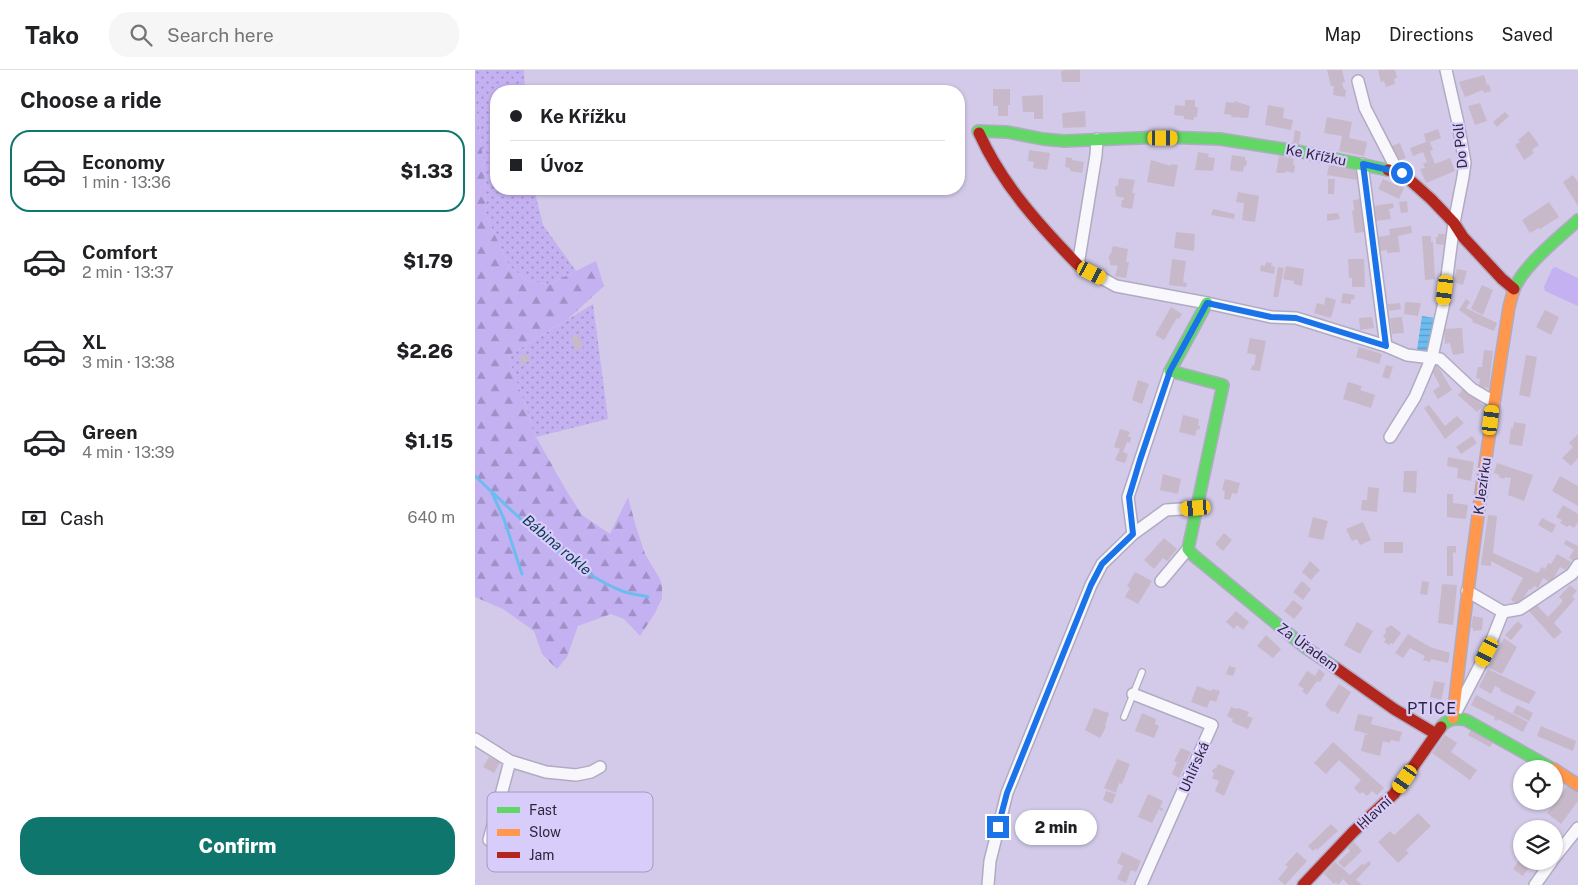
<!DOCTYPE html>
<html lang="en">
<head>
<meta charset="utf-8">
<style>
	:root { --surface:#fff; --page:#f6f6f6; --text:#202124; --muted:#757577; --line:#e0e0e0; --accent:#0f766e }
	body { margin:0; font-family:"Public Sans",sans-serif; background:var(--page); color:var(--text); height:100vh; display:flex; flex-direction:column; font-size:19px; white-space:nowrap }
	* { box-sizing:border-box; margin:0 }
	p { font-size:16px; color:var(--muted) }
	.icon { flex:none; width:28px; height:28px; fill:none; stroke:currentColor; stroke-width:2; stroke-linecap:round; stroke-linejoin:round }
	.map { position:relative; flex:1; overflow:hidden }
	.details { display:flex; flex-direction:column; background:var(--surface); width:475px }
	.details>* { flex:none }
	.top-card { position:absolute; left:15px; top:15px; width:475px; height:110px; border-radius:20px; box-shadow:0 1px 4px #0004; display:grid; align-content:center; height:110px; padding:0 20px; background:var(--surface) }
	.controls { position:absolute; left:1038px; top:690px; display:grid; gap:10px }
	.controls a { display:grid; place-items:center; width:50px; height:50px; border-radius:50%; background:var(--surface); box-shadow:0 1px 4px #0004; font-size:25px }
	.end { position:absolute; width:22px; height:22px; margin:-11px; border:6px solid #1a73e8; background:#fff; box-shadow:0 0 0 2px #fff }
	.from { border-radius:50% }
	.bubble { position:absolute; height:35px; border-radius:18px; background:var(--surface); box-shadow:0 1px 4px #0004; font-size:16px; font-weight:800; line-height:35px; text-align:center }
	.car { position:absolute; width:15px; height:30px; margin:-15px -8px; border-radius:6px; box-shadow:0 0 4px 1px #0007; background:linear-gradient(#f5c518 24%,#345 0 40%,#f5c518 0 76%,#345 0 86%,#f5c518 0) }
	.top-card b { display:flex; align-items:center; gap:18px; height:48px; font-size:19px }
	.top-card b+b { border-top:1px solid var(--line) }
	.top-card i { width:12px; height:12px; background:var(--text) }
	ul { padding:0; list-style:none }
	li { display:flex; align-items:center; gap:15px; height:82px; margin:0 10px 8px; padding:0 10px; border:2px solid transparent; border-radius:20px }
	li div { flex:1 }
	li b { display:block; font-size:19px }
	li em { font-style:normal; font-weight:800 }
	li.current { border-color:var(--accent) }
	li>.icon { width:45px; height:45px; stroke-width:1.5 }
	h2 { padding:0 20px; font-size:22px; line-height:60px }
	.pay { display:flex; align-items:center; gap:12px; height:55px; padding:0 20px; font-size:19px }
	.pay p { margin-inline-start:auto }
	.action { display:flex; gap:10px; margin-top:auto; padding:10px 20px }
	.action a { flex:1; height:58px; border-radius:20px; background:var(--accent); color:#fff; font-size:20px; font-weight:800; line-height:58px; text-align:center }
	header { display:flex; align-items:center; gap:30px; box-sizing:border-box; height:70px; padding:0 25px; background:var(--surface); border-bottom:1px solid var(--line) }
	header strong { font-size:24px }
	nav { display:flex; gap:28px; margin-inline-start:auto; font-size:18px }
	.search { width:350px; height:45px; background:var(--page); display:flex; align-items:center; gap:12px; box-sizing:border-box; padding:0 18px; border-radius:20px; color:var(--muted); font-size:19px }
	main { display:flex; flex:1; min-height:0 }
	.map>svg:first-child { display:block }
	.grass { fill:url(#grass-dots) }
	.forest { fill:url(#forest-firs) }
	.park { fill:#c4b1f2 }
	.water { fill:url(#water-rules) }
	.lines { fill:none; stroke-linecap:round; stroke-linejoin:round }
	.stream { stroke:#6dbcf0; stroke-width:3 }
	.building { fill:#c8b9ca }
	.lane-casing { stroke:#b1abc2; stroke-width:8 }
	.street-casing { stroke:#b1abc2; stroke-width:14 }
	.fast-casing { stroke:#b1abc2; stroke-width:14 }
	.slow-casing { stroke:#b1abc2; stroke-width:14 }
	.jam-casing { stroke:#b1abc2; stroke-width:14 }
	.lane { stroke:#f8f7fc; stroke-width:5.5 }
	.street { stroke:#f8f7fc; stroke-width:11 }
	.fast { stroke:#63d668; stroke-width:11 }
	.slow { stroke:#ff974d; stroke-width:11 }
	.jam { stroke:#b3261e; stroke-width:11 }
	.route { stroke:#1a73e8; stroke-width:6 }
	.labels { text-anchor:middle; stroke-width:4.5; stroke-linejoin:round; paint-order:stroke }
	.street-label { font-size:14px; fill:#2c263c; stroke:#d8ccfa }
	.water-label { font-size:15px; font-style:italic; fill:#063951; stroke:#d8ccfa }
	.quarter-label { font-size:16px; letter-spacing:1px; fill:#2c263c; stroke:#d8ccfa }
	.key { fill:#d8ccfa; stroke:#a49ac1; stroke-width:1 }
	.key-label { font-size:14px; fill:#2c263c }
</style>
</head>
<body>
<header>
<strong>Tako</strong>
<div class="search"><svg class="icon" aria-label="search" viewBox="0 0 24 24"><circle cx="10" cy="10" r="6"/><path d="M15 15l6 6"/></svg>Search here</div>
<nav><a>Map</a><a>Directions</a><a>Saved</a></nav>
</header>
<main>
<section class="details">
<h2>Choose a ride</h2>
<ul>
<li class="current"><svg class="icon" aria-label="car" viewBox="0 0 24 24"><path d="M5 17H2v-5l4-1 3-4h7l3 4 3 1v5h-3M9 17h6M6 11h13"/><circle cx="7" cy="17" r="2"/><circle cx="17" cy="17" r="2"/></svg><div><b>Economy</b><p>1 min · 13:36</p></div><em>$1.33</em></li>
<li><svg class="icon" aria-label="car" viewBox="0 0 24 24"><path d="M5 17H2v-5l4-1 3-4h7l3 4 3 1v5h-3M9 17h6M6 11h13"/><circle cx="7" cy="17" r="2"/><circle cx="17" cy="17" r="2"/></svg><div><b>Comfort</b><p>2 min · 13:37</p></div><em>$1.79</em></li>
<li><svg class="icon" aria-label="car" viewBox="0 0 24 24"><path d="M5 17H2v-5l4-1 3-4h7l3 4 3 1v5h-3M9 17h6M6 11h13"/><circle cx="7" cy="17" r="2"/><circle cx="17" cy="17" r="2"/></svg><div><b>XL</b><p>3 min · 13:38</p></div><em>$2.26</em></li>
<li><svg class="icon" aria-label="car" viewBox="0 0 24 24"><path d="M5 17H2v-5l4-1 3-4h7l3 4 3 1v5h-3M9 17h6M6 11h13"/><circle cx="7" cy="17" r="2"/><circle cx="17" cy="17" r="2"/></svg><div><b>Green</b><p>4 min · 13:39</p></div><em>$1.15</em></li>
</ul>
<div class="pay"><svg class="icon" aria-label="cash" viewBox="0 0 24 24"><path d="M3 7h18v10H3z"/><circle cx="12" cy="12" r="2"/></svg>Cash<p>640 m</p></div>
<div class="action"><a>Confirm</a></div>
</section>
<div class="map">
<svg width="1103" height="815" viewBox="0 0 1103 815">
	<defs>
		<pattern id="grass-dots" width="8" height="8" patternUnits="userSpaceOnUse" patternTransform="scale(1.25)"><rect width="8" height="8" fill="#c4b1f2"/><path d="M2 2h.1M6 6h.1" fill="none" stroke="#9f90c5" stroke-width="1.8" stroke-linecap="round"/></pattern>
		<pattern id="forest-firs" width="22" height="20" patternUnits="userSpaceOnUse" patternTransform="scale(1.25)"><rect width="22" height="20" fill="#c4b1f2"/><path d="M5 1l3.5 6h-7zM16 11l3.5 6h-7z" fill="#9f90c5"/></pattern>
		<pattern id="water-rules" width="6" height="5" patternUnits="userSpaceOnUse" patternTransform="scale(1.25)"><rect width="6" height="5" fill="#6dbcf0"/><path d="M0 2.5h6" fill="none" stroke="#5a99c4"/></pattern>
	</defs>
	<rect width="100%" height="100%" fill="#d2cae8"/>
	<path class="grass" d="M0 0H49L50 21H21V119H59L68 155 101 201 73 215 52 210 34 196 11 145 9 97 0 27Z
		M118 234 133 349 61 367 33 286Z"/>
	<path class="forest" d="M0 27 9 97 11 145 34 196 52 210 73 215 121 191 129 216 93 249 33 286 61 367 91 420 107 445 135 464 153 427 161 457 170 484 185 509 187 515V528L180 543 165 566 149 549 136 544 103 556 92 587 82 599 67 584 59 561 28 539 0 527Z"/>
	<path class="park" d="M1080 197 1103 208V236L1070 221 1069 217 1077 199Z"/>
	<path class="water" d="M947 246 960 248 955 282 942 280Z"/>
	<g class="lines">
		<path class="stream" d="M0 406C42 445 93 499 147 521 155 524 165 525 173 527
			M17 423 29 449 47 504"/>
	</g>
	<path class="building" d="M591 0H605V12H587L586 1Z
		M852 0H867L870 12 867 13 869 19 871 20 870 27 858 25 859 16H856Z
		M903 0H920L922 8 919 9 920 14 911 17 909 11 906 12Z
		M1009 5 1012 15 1014 14 1016 21 1009 23 1008 20 990 27 984 12Z
		M518 19H535V35H533V46H523V36H518Z
		M568 25V49H559V42H548L547 26Z
		M710 30H720V37H723L722 47H719V50L709 49V46L699 45 700 35 710 36Z
		M759 31 775 36 773 48 756 47 757 45 749 44 751 32 759 33Z
		M1005 33 1012 51 1000 55 993 36Z
		M793 35 809 38 808 48 818 50 816 60 790 55Z
		M610 41 611 57 588 58 587 43Z
		M1030 42 1034 46 1022 57 1018 52Z
		M852 47 877 52 874 68 892 72 889 86 864 81 867 66 849 63Z
		M963 59 966 68 955 72 958 80 955 81 960 94 975 88 980 101 951 113 945 99 950 98 948 94 952 92 948 82 938 86 935 78 951 72 949 64Z
		M820 60 826 62 824 74 818 73Z
		M1054 61 1064 75 1057 80 1059 83 1049 90 1040 75 1045 72 1043 70Z
		M925 73 931 88 925 90 917 84 914 77Z
		M554 80 575 83 572 100 558 98 559 92 553 91Z
		M723 82 734 84 733 87 740 88 738 101 720 100Z
		M757 85 770 87V90L772 91 771 96H769L768 102 755 100Z
		M804 86 819 89 818 95H820L819 103 811 101 810 103H801Z
		M591 87 597 88V90L609 92 607 103 595 101V98L590 97Z
		M676 90 696 96V94L703 95 699 117 672 112Z
		M854 95 881 100 882 110 852 105Z
		M1098 105 1103 112V136L1088 112Z
		M644 108 660 110 657 123H660L657 139 646 137 647 130H649V128L641 126 640 117 643 115Z
		M853 109H860L859 124H853Z
		M908 109 929 118 924 129 903 119Z
		M763 122 784 126 780 152 767 150 769 133 761 132Z
		M885 129 890 162 880 163 877 141 879 140 878 130Z
		M932 131 933 142 926 143 924 132Z
		M1074 132 1084 147 1065 159 1064 158 1055 163 1047 150Z
		M918 133 919 138 914 139 916 149 901 151 899 136Z
		M738 139 760 144 759 149 736 145Z
		M863 143 865 149 852 151V144Z
		M936 156 937 163 923 166 925 182 912 183V180L905 181 903 167 915 165 914 159Z
		M701 162 720 164 719 181 699 178Z
		M963 164H970L969 175 961 174V167H963Z
		M947 166H956V172H958L960 209 950 210Z
		M638 176 653 179 651 192H654L651 208 640 206 643 196 635 195V191L633 188 636 183Z
		M697 189 711 191 708 212 712 213 711 217 694 215Z
		M873 189H889L890 217H877V208H874Z
		M791 192 797 193 796 196 800 197 799 204 785 201 786 195 790 196Z
		M811 196 829 199 827 216 819 214V211L808 209Z
		M803 197 809 198 803 227H798Z
		M982 199 992 201 988 215 978 212Z
		M1007 215 1018 220 1008 245 996 239Z
		M868 223 880 225 879 230 876 229V234L866 233Z
		M851 227 861 230 856 248 839 243 842 233 849 235Z
		M991 229 995 232 991 238 1022 253 1019 261 997 252 998 250 984 240Z
		M930 232 946 233 943 246 929 244Z
		M925 233 926 239 914 241 913 234Z
		M696 237 707 244 704 249 702 248 689 270 680 265Z
		M1070 240 1084 247 1076 265 1061 257Z
		M897 247 899 258 885 260 884 248Z
		M927 247 929 263 917 264 915 248Z
		M987 258 989 283 978 285 975 273 970 274 969 259Z
		M103 264 108 278 100 280 96 267Z
		M775 268 791 271 785 301 776 300 777 295 779 296 781 285 772 283Z
		M884 277 907 284 904 294 881 287Z
		M1009 280 1018 281 1014 318 1004 317 1005 309 1001 308 1003 297H1007Z
		M53 284 55 291 46 294 44 287Z
		M1051 285 1062 287 1055 327 1044 325Z
		M911 295 918 297 914 309 907 307Z
		M962 295 977 320 963 329 958 321 965 316 956 299Z
		M663 310 674 314 667 334 657 330Z
		M873 312 887 316 885 320 900 325 896 338 868 329Z
		M989 318 1008 335 1002 342 983 325Z
		M954 335 970 356 982 346 989 353 970 369 949 338Z
		M708 345 724 349 723 355 725 356 724 360 722 359 720 366 704 362Z
		M1039 352 1051 354 1047 376 1034 374 1036 358H1038Z
		M645 359 655 362 653 367H656L655 373 652 372 648 382 653 384 650 393 640 390 645 379 639 377Z
		M1103 364V388L1096 396 1087 388 1098 377 1094 373Z
		M997 366 1002 373 986 384 981 377Z
		M973 387 999 392 996 411 982 408 983 398 972 396Z
		M1022 393 1058 405 1049 431 1033 425 1036 408 1030 407 1029 409 1026 408 1024 407V405L1019 403Z
		M929 401H942L941 423 928 422Z
		M688 404 706 409 703 424 685 420Z
		M1085 406 1103 416V436L1077 421Z
		M750 409 765 413 762 424 757 423 755 430 749 429 750 421 747 420Z
		M893 417 904 418 902 442 886 440 887 430H892Z
		M972 424H978V433L993 435 991 449 972 447Z
		M1088 435 1103 444V452L1099 458 1094 455 1092 457 1085 453 1087 450 1081 447Z
		M1013 445 1022 446 1018 483 1063 503 1067 497 1070 499 1073 493 1076 494 1082 484 1096 492 1091 500 1085 497 1076 513 1068 508 1063 518 1059 516 1056 520 1054 519 1044 536 1036 530 1048 508 1016 491V496L1006 495Z
		M838 447 853 451 848 470 833 467Z
		M1067 448 1081 455 1077 463 1063 455Z
		M888 452 896 470 885 475 882 469 877 471 871 459Z
		M749 463 757 470 748 481 740 474Z
		M689 468 702 479 692 491 688 488 679 499 669 490Z
		M1091 470 1103 476V487L1101 492 1094 488 1099 480 1089 474Z
		M909 472H928V483H909Z
		M972 476H981V483L978 482V506H972Z
		M835 491 845 500 836 510 827 502Z
		M660 502 677 511 663 534 650 527 655 518 652 516Z
		M827 511 836 519 828 530 818 522Z
		M947 511 954 512 952 525 945 524Z
		M967 514 982 515 978 555 963 553Z
		M1095 515 1102 521 1097 526 1100 529 1079 553 1087 562 1079 569 1053 540 1060 533 1073 547 1088 531 1084 527Z
		M818 530 828 538 819 549 809 541Z
		M761 541 774 552 768 560 762 555 759 559 751 552Z
		M998 546 1008 548 1007 560 998 561V558H996Z
		M1043 551 1048 556 1036 570 1030 565Z
		M882 552 898 561 885 584 869 575Z
		M916 555 926 563 918 574 916 573 914 575 909 572 911 569 908 567 911 562 910 559Z
		M933 564 955 577 975 583 973 593 956 589 955 592 948 590 950 586 935 578 928 588 920 583Z
		M791 565 806 579 798 588 782 576Z
		M1029 568 1042 577 1027 604 1014 598Z
		M754 596 761 598 758 606 751 604Z
		M844 599 850 604 845 612 842 611 832 625 827 621 829 619 823 615 832 601 840 606Z
		M1013 599 1061 622 1054 634 1025 621 1026 619 1020 616 1016 624 1004 617Z
		M959 611 970 613 966 630 955 627Z
		M864 614 876 622 863 644 859 641 857 642 850 635Z
		M722 616 736 621 738 619 745 621 741 632 735 630 732 638 716 632Z
		M1001 625 1053 652 1048 662 1023 649 1022 651 1019 649 1020 647 996 635Z
		M1042 635 1058 643 1054 651 1038 643Z
		M756 637 762 639 763 638 774 642 772 646 778 648 773 659 757 652 758 649 752 646Z
		M619 638 634 643 630 656 631 657 625 668 610 660Z
		M667 643 681 649 680 654 684 656 679 668 660 661Z
		M883 644 898 647 896 654 927 662 924 672 916 670 915 673 908 671 905 686 886 681 890 664 893 665V664L879 660Z
		M1066 656 1101 671 1098 681 1062 666Z
		M996 659 1018 672 1015 677 993 665Z
		M970 665 982 673 976 682 1002 700 995 710 957 683Z
		M858 672 909 718 902 725 897 721 892 726 887 722 885 724 879 718 886 710 864 690 851 704 839 693Z
		M706 678 716 682 704 708 697 704 702 692 699 691Z
		M14 687 25 692 19 703 8 697Z
		M642 689 655 694 647 714 644 713 641 723 629 718Z
		M743 694 760 701 749 726 740 721 744 711 737 708 739 704 737 701 738 699 741 698Z
		M1094 714 1103 721V731L1086 754 1072 743Z
		M631 721 641 724 637 734 628 730Z
		M673 724 688 731 685 737 688 739 687 741 684 739 677 753 663 747Z
		M943 743 956 756 931 780 934 783 923 793 903 772 915 761 919 765Z
		M596 746 608 751 606 755 615 758 607 776 597 772 601 763 590 759Z
		M551 751 566 754V757L569 758 567 765 564 764 562 774 547 771Z
		M856 754 863 761 842 780 841 778 838 781 833 776Z
		M879 772 887 781 869 798 863 792 875 781 873 778Z
		M647 782 666 791 661 802 656 800 651 813 642 809 648 796 642 793Z
		M822 782 832 791 810 815 803 809 813 797 810 795Z
		M1046 787V791L1058 792 1048 806 1038 799Z
		M894 791 896 794 881 810 887 815H874L868 809 863 815 861 812 859 814 849 804 860 792 875 805 887 794 889 795Z"/>
	<g class="lines">
		<g class="lane-casing">
			<path id="lane" d="M649 647 667 602"/>
		</g>
		<g class="street-casing">
			<path id="street" d="M883 11 890 38 923 102
				M622 69 621 85 603 195 641 216 732 233 796 247 821 248 911 276 932 285 965 289 997 319 1019 332
				M887 94 911 276
				M915 367 940 327 957 287 968 237 979 153 988 107 990 93 983 53 971 0
				M658 464 653 427 695 301
				M686 511 713 479
				M992 521 1028 542 1045 539 1097 504 1103 495
				M658 624 737 655 666 815
				M982 640 1012 582 1028 542
				M0 669 35 691 71 702 101 705 116 702 125 697
				M14 770 35 691
				M1079 788 1103 758
				M513 815 515 791 532 723 616 515 627 494 658 464 691 440 721 438
				M1060 815 1077 791"/>
		</g>
		<g class="fast-casing">
			<path id="fast" d="M504 63 503 61 532 62 568 69 589 71 688 67 745 69 827 82 913 100
				M1038 222C1046 197 1084 168 1103 150
				M732 233 695 301 748 315 713 479 718 485 831 578 861 598
				M966 657C972 649 982 648 991 650L1078 699"/>
		</g>
		<g class="slow-casing">
			<path id="slow" d="M978 648C993 510 1012 374 1034 237L1038 222
				M1079 699 1103 715"/>
		</g>
		<g class="jam-casing">
			<path id="jam" d="M504 63C526 113 565 156 603 195
				M913 100 927 103 956 129 979 153 988 167 1027 209 1039 219
				M861 598 919 639 961 664
				M828 815 878 762 919 724 966 657"/>
		</g>
		<use href="#lane" class="lane"/>
		<use href="#street" class="street"/>
		<use href="#fast" class="fast"/>
		<use href="#slow" class="slow"/>
		<use href="#jam" class="jam"/>
	</g>
	<g class="lines">
		<path class="route" d="M523 757 532 723 616 515 627 494 658 464 654 427 665 390 695 301 732 233 796 247 821 248 911 276 888 94 927 103"/>
	</g>
	<g class="labels">
		<g class="street-label">
			<text transform="translate(985 76) rotate(-96)" y="5">Do Polí</text>
			<text transform="translate(841 85) rotate(11)" y="5">Ke Křížku</text>
			<text transform="translate(1007 416) rotate(-82)" y="5">K Jezírku</text>
			<text transform="translate(833 577) rotate(36)" y="5">Za Úřadem</text>
			<text transform="translate(719 697) rotate(-66)" y="5">Uhlířská</text>
			<text transform="translate(899 743) rotate(-43)" y="5">Hlavní</text>
		</g>
		<g class="water-label">
			<text transform="translate(82 475) rotate(40)" y="5">Bábina rokle</text>
		</g>
		<g class="quarter-label">
			<text x="957" y="644">PTICE</text>
		</g>
	</g>
	<rect x="12" y="722" width="166" height="80" rx="8" class="key"/>
	<rect x="22" y="737" width="23" height="6" fill="#63d668"/>
	<rect x="22" y="759" width="23" height="7" fill="#ff974d"/>
	<rect x="22" y="782" width="23" height="6" fill="#b3261e"/>
	<g class="key-label">
		<text x="54" y="745">Fast</text>
		<text x="54" y="767">Slow</text>
		<text x="54" y="790">Jam</text>
	</g>
</svg>
<div class="controls">
<a><svg class="icon" aria-label="locate" viewBox="0 0 24 24"><circle cx="12" cy="12" r="6"/><path d="M12 2v4M12 18v4M2 12h4M18 12h4"/></svg></a>
<a><svg class="icon" aria-label="layers" viewBox="0 0 24 24"><path d="M12 4l9 5-9 5-9-5zM3 14l9 5 9-5"/></svg></a>
</div>
<i class="end from" style="left:927px;top:103px"></i>
<i class="end" style="left:523px;top:757px"></i>
<div class="bubble" style="left:540px;top:740px;width:82px">2 min</div>
<i class="car" style="left:688px;top:68px;rotate:90deg"></i>
<i class="car" style="left:617px;top:203px;rotate:117deg"></i>
<i class="car" style="left:970px;top:220px;rotate:187deg"></i>
<i class="car" style="left:1016px;top:350px;rotate:7deg"></i>
<i class="car" style="left:721px;top:438px;rotate:265deg"></i>
<i class="car" style="left:1012px;top:582px;rotate:207deg"></i>
<i class="car" style="left:930px;top:709px;rotate:215deg"></i>
<div class="top-card">
<b><i class="from"></i>Ke Křížku</b>
<b><i></i>Úvoz</b>
</div>
</div>
</main>
</body>
</html>
